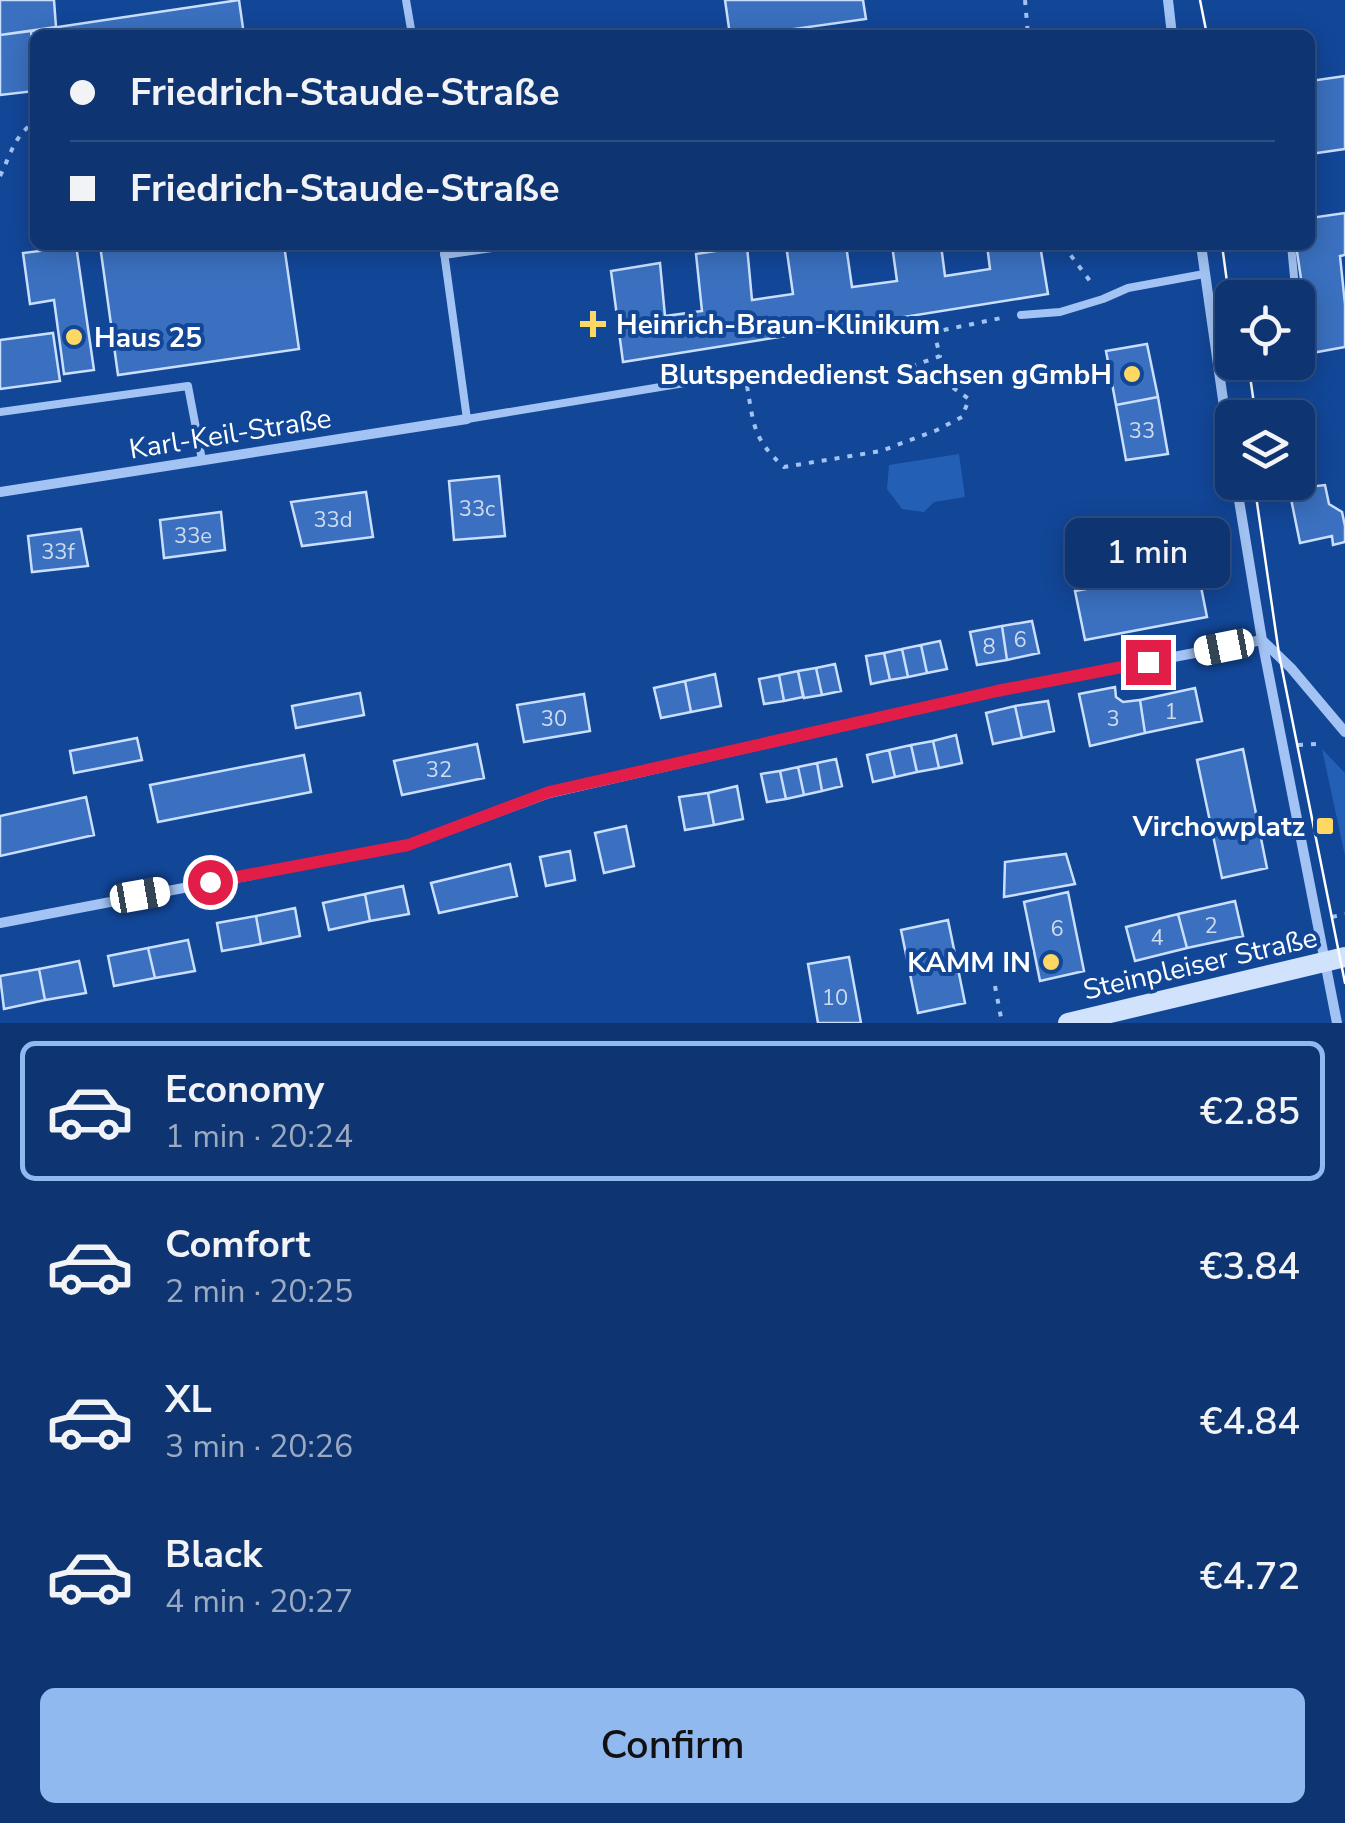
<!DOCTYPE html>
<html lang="en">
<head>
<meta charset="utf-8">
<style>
	:root { --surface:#0e3471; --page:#1c3f79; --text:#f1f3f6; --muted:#9baac3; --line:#2e4f84; --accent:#90b9f0 }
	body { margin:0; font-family:"Nunito Sans",sans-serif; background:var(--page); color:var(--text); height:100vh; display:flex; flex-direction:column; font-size:38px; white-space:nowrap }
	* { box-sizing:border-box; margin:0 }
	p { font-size:32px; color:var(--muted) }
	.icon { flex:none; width:55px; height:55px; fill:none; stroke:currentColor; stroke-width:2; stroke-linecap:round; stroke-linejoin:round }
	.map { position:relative; height:1023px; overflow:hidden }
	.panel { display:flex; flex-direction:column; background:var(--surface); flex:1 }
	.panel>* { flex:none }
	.hud { position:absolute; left:30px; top:30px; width:1285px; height:220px; border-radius:15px; box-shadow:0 5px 25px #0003,0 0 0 2px var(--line); display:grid; align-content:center; height:220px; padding:0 40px; background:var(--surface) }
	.tools { position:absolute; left:1215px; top:280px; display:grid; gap:20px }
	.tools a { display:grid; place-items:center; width:100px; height:100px; border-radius:15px; background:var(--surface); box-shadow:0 5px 25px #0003,0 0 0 2px var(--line); font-size:50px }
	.end { position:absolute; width:45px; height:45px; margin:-22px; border:12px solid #e11d48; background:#fff; box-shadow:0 0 0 5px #fff }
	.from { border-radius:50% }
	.bubble { position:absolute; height:70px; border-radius:15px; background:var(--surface); box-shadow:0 5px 25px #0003,0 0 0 2px var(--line); font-size:32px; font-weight:600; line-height:70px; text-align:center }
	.car { position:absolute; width:30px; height:60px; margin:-30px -15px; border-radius:12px; box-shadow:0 0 8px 2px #0007; background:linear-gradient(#fff 24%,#345 0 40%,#fff 0 76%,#345 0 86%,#fff 0) }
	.hud b { display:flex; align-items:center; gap:35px; height:95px; font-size:38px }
	.hud b+b { border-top:2px solid var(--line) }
	.hud i { width:25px; height:25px; background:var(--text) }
	ul { padding:18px 0 0; list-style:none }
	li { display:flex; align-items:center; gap:30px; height:140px; margin:0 20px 15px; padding:0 20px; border:5px solid transparent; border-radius:15px }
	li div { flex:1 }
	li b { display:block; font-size:38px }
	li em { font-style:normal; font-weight:600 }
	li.active { border-color:var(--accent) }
	li>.icon { width:90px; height:90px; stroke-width:1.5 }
	.cta { display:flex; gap:20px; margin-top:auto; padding:20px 40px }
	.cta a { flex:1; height:115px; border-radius:15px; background:var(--accent); color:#111; font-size:40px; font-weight:600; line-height:115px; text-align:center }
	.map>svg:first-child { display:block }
	.green { fill:#245fb6 }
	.building { fill:#3a70bf; stroke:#cadffd; stroke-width:2.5 }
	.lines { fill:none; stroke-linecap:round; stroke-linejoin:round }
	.path { stroke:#a2c3f3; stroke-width:4; stroke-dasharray:5 8; stroke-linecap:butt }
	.service { stroke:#a2c3f3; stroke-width:8 }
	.minor { stroke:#a2c3f3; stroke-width:10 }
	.secondary { stroke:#d1e2fd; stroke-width:20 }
	.tram { stroke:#fff; stroke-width:2.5 }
	.route { stroke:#e11d48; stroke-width:12 }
	.poi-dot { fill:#ffd864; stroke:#124697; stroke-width:4 }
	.labels { text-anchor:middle; stroke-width:8; stroke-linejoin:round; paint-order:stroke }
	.number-label { font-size:22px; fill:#cedbef }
	.poi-label { font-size:28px; font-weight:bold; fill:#fff; stroke:#124697; text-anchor:end }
	.street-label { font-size:28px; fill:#fff; stroke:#124697 }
</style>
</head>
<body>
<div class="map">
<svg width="1345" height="1023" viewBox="0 0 1345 1023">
	<rect width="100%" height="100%" fill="#124697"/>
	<path class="green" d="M959 454 965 497 934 502 924 512 902 509 887 489 889 465Z
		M1322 749 1345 773V856Z"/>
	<path class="building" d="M0 0H54L56 27 0 35Z
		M239 0 244 35H52L51 28Z
		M725 0H863L866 19 751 35H730Z
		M51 28 52 35H35V62L31 31Z
		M31 31 35 62V91L0 95V35Z
		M1345 76V149L1310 154V81Z
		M1345 213V255L1340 256 1345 304V347L1312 353 1296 245H1310V218Z
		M47 245H76L94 370 64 374 54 300 30 304 23 253 48 250Z
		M100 245H284L299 349 118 375Z
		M786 245H846L852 287 897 281 892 245H941L945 276 990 269 987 245H1040L1048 294 623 362 611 271 660 263 665 316 702 311 696 254 747 246 752 300 793 294Z
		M53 333 60 381 0 389V340Z
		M1147 344 1158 397 1116 405 1106 351Z
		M1158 397 1168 454 1126 460 1116 405Z
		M499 476 505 536 454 540 449 481Z
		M1325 485 1329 504 1342 512 1345 526V542L1333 545 1332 536 1300 543 1289 489Z
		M366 492 373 537 302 546 291 502Z
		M221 512 225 550 164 558 160 520Z
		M1189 526 1207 617 1085 640 1075 591 1135 580 1127 538Z
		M81 529 88 566 32 572 28 536Z
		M1032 621 1039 653 1007 660 1002 626Z
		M1002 626 1007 660 977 665 970 632Z
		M940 641 947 669 927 673 921 645Z
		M921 645 927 673 908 677 902 649Z
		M902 649 908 677 890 680 884 653Z
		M884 653 890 680 871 684 866 656Z
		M835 664 841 691 822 695 816 668Z
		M816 668 822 695 804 698 798 671Z
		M798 671 803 697 784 701 779 675Z
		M715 674 721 706 691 712 685 681Z
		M779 675 784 701 764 704 759 679Z
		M685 681 691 712 661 718 654 688Z
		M1115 687 1116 697 1123 702 1140 700 1145 733 1090 746 1079 694Z
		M1195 688 1202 721 1145 733 1140 700Z
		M360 693 364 715 296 728 292 706Z
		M584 694 590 731 524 742 517 705Z
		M1048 701 1054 731 1022 738 1015 706Z
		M1015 706 1022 738 993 744 986 713Z
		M956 735 962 763 939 768 933 741Z
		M137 738 142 760 74 773 70 751Z
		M933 741 939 768 917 772 911 745Z
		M477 744 484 778 402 795 394 761Z
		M911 745 917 772 895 777 889 750Z
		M1243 749 1267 868 1222 878 1197 760Z
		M889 750 895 777 873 782 867 755Z
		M304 755 311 792 158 822 150 785Z
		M836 759 842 786 822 791 817 763Z
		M817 763 822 791 804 795 798 767Z
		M798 767 804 795 786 799 780 771Z
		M780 771 786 799 767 802 761 774Z
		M737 786 743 819 714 825 708 793Z
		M708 793 714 825 685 830 679 797Z
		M86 797 94 835 0 856V816Z
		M626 826 634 866 604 873 595 833Z
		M570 851 575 880 546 886 540 857Z
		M1066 854 1075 884 1004 897 1005 862Z
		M510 864 517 896 439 913 431 883Z
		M403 886 409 914 370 921 365 894Z
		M1068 892 1084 971 1040 981 1024 902Z
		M365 894 370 921 329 930 323 903Z
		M1235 901 1243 936 1187 948 1178 914Z
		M295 908 300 936 261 944 256 916Z
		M1178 914 1187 948 1135 961 1126 927Z
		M256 916 261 944 222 951 217 923Z
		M948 920 965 1003 918 1013 901 930Z
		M188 940 195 971 155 978 148 948Z
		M148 948 155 978 114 986 108 956Z
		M849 957 861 1023H818L808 964Z
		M79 961 86 993 45 1000 39 969Z
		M39 969 45 1000 4 1009 0 976Z"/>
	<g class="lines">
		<path class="path" d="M1025 0 1028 35
			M0 176C12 152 13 138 35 121
			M1063 245 1093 285
			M747 386C754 426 753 439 784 467L881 451 937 430 962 417 969 399 942 380 909 379 910 367 940 356 934 332 1006 317
			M1298 745 1317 744
			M1332 917 1345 914
			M995 986 1002 1023"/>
		<path class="service" d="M406 0 412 35
			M443 245 467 419 745 373
			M1291 245 1296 298
			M444 255 513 245
			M1298 309 1302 352 1298 353
			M1021 315 1060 312 1103 299 1128 288 1204 274
			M1218 366 1238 362
			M0 412 188 386 202 460"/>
		<path class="minor" d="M1168 0 1172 35
			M1201 245 1232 463
			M1236 482 1262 640 1337 1023
			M0 492 467 419
			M1262 640 1291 668 1345 732
			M0 923 408 845 549 793 997 691 1262 640"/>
		<path class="secondary" d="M1068 1023 1345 957"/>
		<path class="tram" d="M1200 0 1207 35
			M1222 245 1232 319
			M1248 362 1256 418
			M1254 482 1279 654 1345 983"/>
	</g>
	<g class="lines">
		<path class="route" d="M210 882 408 845 549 792 997 691 1148 662"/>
	</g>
	<g class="poi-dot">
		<path d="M588 309h10v10h10v10h-10v10h-10v-10h-10v-10h10z"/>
		<circle cx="74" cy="337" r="10"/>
		<circle cx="1132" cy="374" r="10"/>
		<rect x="1315" y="816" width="20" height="20" rx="5"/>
		<circle cx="1051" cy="962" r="10"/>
	</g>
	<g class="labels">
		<g class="number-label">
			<text x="1142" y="438">33</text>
			<text x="477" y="516">33c</text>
			<text x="333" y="527">33d</text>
			<text x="193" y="543">33e</text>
			<text x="58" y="559">33f</text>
			<text x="1020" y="647">6</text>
			<text x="989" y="654">8</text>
			<text x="1171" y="719">1</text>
			<text x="554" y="726">30</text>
			<text x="1113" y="726">3</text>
			<text x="439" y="777">32</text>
			<text x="1211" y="933">2</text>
			<text x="1057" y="936">6</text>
			<text x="1157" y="945">4</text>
			<text x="835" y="1005">10</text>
		</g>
		<g class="poi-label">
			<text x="616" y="334" text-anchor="start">Heinrich-Braun-Klinikum</text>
			<text x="94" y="347" text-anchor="start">Haus 25</text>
			<text x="1112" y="384">Blutspendedienst Sachsen gGmbH</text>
			<text x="1305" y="836">Virchowplatz</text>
			<text x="1031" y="972">KAMM IN</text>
		</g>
		<g class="street-label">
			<text transform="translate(230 433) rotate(-9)" y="10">Karl-Keil-Straße</text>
			<text transform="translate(1200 963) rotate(-13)" y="10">Steinpleiser Straße</text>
		</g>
	</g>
</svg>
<div class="tools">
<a><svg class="icon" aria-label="locate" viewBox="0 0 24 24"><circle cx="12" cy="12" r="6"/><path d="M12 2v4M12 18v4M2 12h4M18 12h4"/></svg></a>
<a><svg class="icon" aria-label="layers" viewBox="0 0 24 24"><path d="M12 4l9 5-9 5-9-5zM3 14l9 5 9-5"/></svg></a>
</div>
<i class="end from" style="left:210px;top:882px"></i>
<i class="end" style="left:1148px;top:662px"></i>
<div class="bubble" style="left:1065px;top:518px;width:165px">1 min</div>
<i class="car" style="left:1224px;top:647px;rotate:259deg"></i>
<i class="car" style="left:140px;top:895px;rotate:80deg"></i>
<div class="hud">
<b><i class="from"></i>Friedrich-Staude-Straße</b>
<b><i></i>Friedrich-Staude-Straße</b>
</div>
</div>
<section class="panel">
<ul>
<li class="active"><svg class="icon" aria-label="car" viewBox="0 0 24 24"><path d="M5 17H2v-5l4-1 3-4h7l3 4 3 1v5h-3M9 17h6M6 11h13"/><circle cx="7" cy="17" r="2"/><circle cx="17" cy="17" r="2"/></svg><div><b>Economy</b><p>1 min · 20:24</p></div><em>€2.85</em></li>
<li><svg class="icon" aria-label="car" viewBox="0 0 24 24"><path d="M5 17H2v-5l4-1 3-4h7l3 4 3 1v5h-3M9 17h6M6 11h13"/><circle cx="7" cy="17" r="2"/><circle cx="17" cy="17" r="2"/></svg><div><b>Comfort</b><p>2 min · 20:25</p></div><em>€3.84</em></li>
<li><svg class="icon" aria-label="car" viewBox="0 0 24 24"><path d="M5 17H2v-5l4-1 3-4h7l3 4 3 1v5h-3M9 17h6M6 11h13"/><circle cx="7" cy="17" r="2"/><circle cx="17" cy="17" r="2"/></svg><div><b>XL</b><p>3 min · 20:26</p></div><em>€4.84</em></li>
<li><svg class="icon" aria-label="car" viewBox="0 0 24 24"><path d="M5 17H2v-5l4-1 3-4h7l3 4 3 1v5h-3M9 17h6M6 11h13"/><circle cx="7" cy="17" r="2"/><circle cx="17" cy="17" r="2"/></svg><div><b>Black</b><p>4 min · 20:27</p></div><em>€4.72</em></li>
</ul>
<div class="cta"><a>Confirm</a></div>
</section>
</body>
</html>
